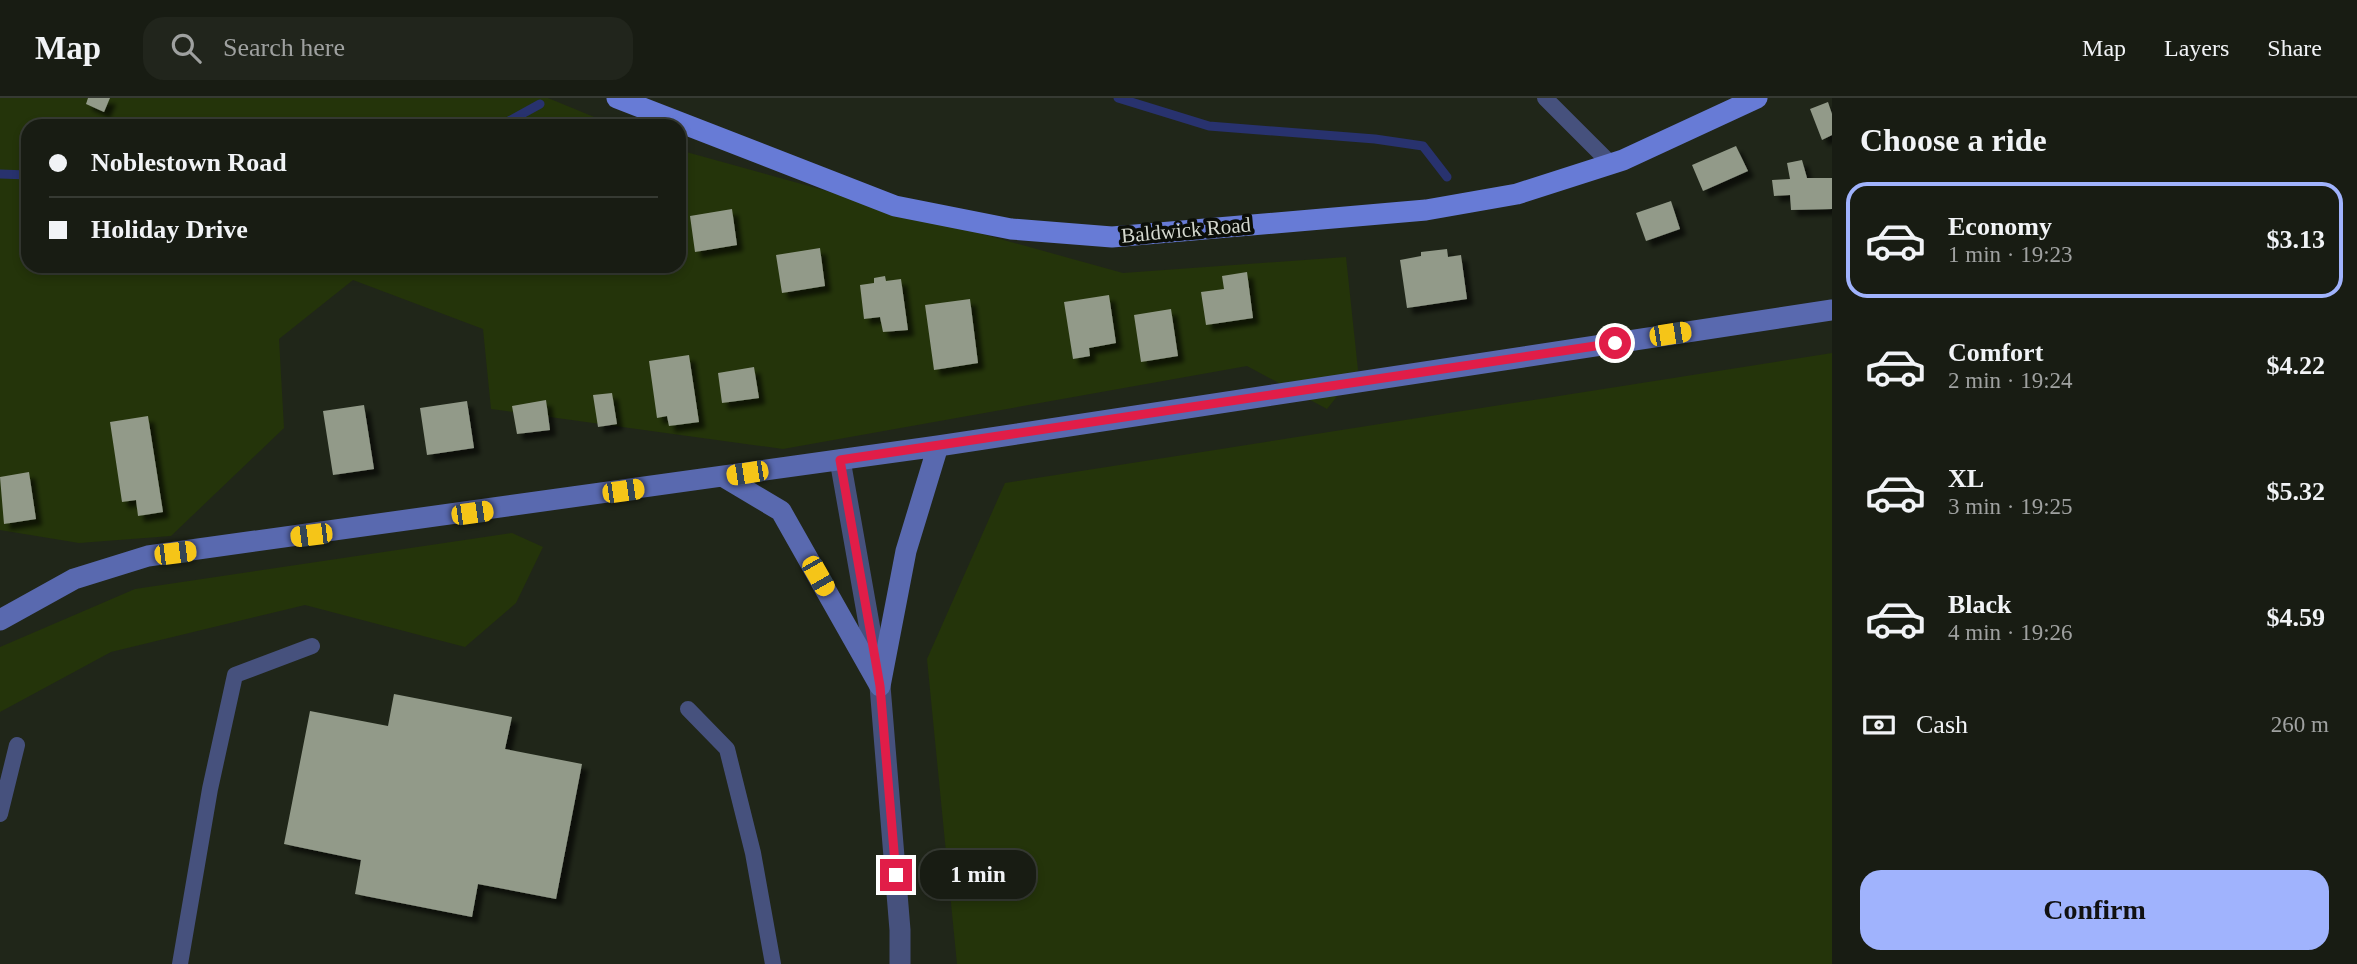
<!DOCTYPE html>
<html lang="en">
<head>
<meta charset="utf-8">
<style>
	:root { --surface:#181c13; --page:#21251c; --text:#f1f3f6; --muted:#9fa1a0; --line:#363a33; --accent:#a0b3fd }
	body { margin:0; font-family:Georgia,serif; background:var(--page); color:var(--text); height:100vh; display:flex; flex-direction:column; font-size:26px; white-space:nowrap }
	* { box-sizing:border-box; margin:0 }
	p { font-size:23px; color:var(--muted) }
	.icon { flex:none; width:38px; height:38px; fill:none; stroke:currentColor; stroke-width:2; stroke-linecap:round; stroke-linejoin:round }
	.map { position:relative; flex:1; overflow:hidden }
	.sheet { display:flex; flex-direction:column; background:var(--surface); width:525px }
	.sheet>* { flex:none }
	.hud { position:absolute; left:21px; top:21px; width:665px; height:154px; border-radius:21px; box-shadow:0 4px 10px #0003,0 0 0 2px var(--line); display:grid; align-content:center; height:154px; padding:0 28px; background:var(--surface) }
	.end { position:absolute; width:32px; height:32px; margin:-16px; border:9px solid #e11d48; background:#fff; box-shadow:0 0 0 4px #fff }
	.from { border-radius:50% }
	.bubble { position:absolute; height:49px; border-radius:21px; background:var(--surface); box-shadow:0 4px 10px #0003,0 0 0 2px var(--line); font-size:23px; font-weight:600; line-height:49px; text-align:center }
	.car { position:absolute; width:21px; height:42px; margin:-21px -10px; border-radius:9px; box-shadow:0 0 5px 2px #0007; background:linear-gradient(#f5c518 24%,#345 0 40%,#f5c518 0 76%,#345 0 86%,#f5c518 0) }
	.hud b { display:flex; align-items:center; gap:24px; height:66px; font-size:26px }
	.hud b+b { border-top:2px solid var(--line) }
	.hud i { width:18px; height:18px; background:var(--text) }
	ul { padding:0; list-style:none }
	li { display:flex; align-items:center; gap:21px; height:116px; margin:0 14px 10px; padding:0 14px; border:4px solid transparent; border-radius:21px }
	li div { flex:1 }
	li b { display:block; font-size:26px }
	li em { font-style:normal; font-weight:600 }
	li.on { border-color:var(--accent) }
	li>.icon { width:63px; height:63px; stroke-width:1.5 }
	h2 { padding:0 28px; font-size:32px; line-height:84px }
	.pay { display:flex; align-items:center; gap:18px; height:77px; padding:0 28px; font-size:26px }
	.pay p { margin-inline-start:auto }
	.button { display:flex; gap:14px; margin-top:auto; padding:14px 28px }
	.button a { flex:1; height:80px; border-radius:21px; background:var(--accent); color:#111; font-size:28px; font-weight:600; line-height:80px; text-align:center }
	header { display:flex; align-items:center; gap:42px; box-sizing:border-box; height:98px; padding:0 35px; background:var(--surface); border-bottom:2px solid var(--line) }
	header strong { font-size:33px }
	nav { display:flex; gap:38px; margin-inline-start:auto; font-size:24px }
	.search { width:490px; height:63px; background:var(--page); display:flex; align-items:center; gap:18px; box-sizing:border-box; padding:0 24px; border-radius:21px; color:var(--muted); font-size:26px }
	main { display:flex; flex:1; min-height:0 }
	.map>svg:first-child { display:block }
	.green { fill:#24340a }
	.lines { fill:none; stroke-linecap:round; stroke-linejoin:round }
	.stream { stroke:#28326e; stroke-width:9 }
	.building { fill:#929a89; filter:url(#shadow) }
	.lane { stroke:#46517d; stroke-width:16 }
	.street { stroke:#46517d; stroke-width:21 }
	.secondary { stroke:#5969af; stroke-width:21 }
	.primary { stroke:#677bd6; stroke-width:21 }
	.route { stroke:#e11d48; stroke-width:9 }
	.labels { text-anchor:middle; stroke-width:7; stroke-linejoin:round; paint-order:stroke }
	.street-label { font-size:21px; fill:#d4d8cf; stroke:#0b0e08 }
</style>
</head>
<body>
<header>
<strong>Map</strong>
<div class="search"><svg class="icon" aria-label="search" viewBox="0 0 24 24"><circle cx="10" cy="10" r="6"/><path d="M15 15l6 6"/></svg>Search here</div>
<nav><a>Map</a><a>Layers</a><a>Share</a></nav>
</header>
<main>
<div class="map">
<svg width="1832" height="866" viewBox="0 0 1832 866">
	<defs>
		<filter id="shadow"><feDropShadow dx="6" dy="6" stdDeviation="2" flood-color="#0009"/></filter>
	</defs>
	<rect width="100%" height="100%" fill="#202619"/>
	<path class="green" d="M0 0H548L616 28H28V168H679V52L1123 175 1346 159 1358 272 1327 311 1247 268 783 351 491 311 483 231 353 182 279 241 284 330 171 438 79 445 0 432Z
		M1832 255V866H957L927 561 1005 385Z
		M512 435 543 449 516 505 465 549 305 507 111 554 0 614V549L135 491Z"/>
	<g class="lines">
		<path class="stream" d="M1118 0 1209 28 1375 41 1423 48 1447 79
			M500 28 540 6
			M0 76 28 77"/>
	</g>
	<path class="building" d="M88 0H110L104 14 86 6Z
		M1828 4 1832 16V37L1822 42 1810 11Z
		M1736 48 1748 73 1703 93 1692 67Z
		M1802 62 1807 80H1832V111L1791 112 1790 97 1774 98 1772 82 1790 81 1787 65Z
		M1671 103 1680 131 1646 143 1636 115Z
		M732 111 737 147 695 154 690 118Z
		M820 150 825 188 782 195 776 157Z
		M1447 151 1448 159 1461 157 1467 201 1407 210 1400 162 1421 158V154Z
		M1247 174 1253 220 1206 227 1201 194 1224 191 1222 178Z
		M885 178 886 183 901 181 908 232 883 234 880 219 864 221 860 187 874 185V180Z
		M1109 197 1116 245 1089 250 1090 258 1073 261 1064 204Z
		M970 201 978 265 934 272 925 207Z
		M1171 211 1178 258 1141 264 1134 217Z
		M689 257 699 324 669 328 667 318 657 320 649 263Z
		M754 269 759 300 722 305 718 275Z
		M612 295 617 326 598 329 593 297Z
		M546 302 550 332 517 336 512 308Z
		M467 303 474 350 427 357 420 310Z
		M364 307 374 371 333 377 323 313Z
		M148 318 163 414 138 418 136 402 122 404 110 324Z
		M29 374 36 421 4 426 0 379Z
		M394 596 512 619 505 651 582 666 556 801 478 786 472 819 355 796 361 762 284 746 310 613 388 628Z"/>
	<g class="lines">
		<path class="lane" d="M1545 0 1611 66
			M688 611 727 651 753 755 773 866
			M0 716 17 647
			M180 866 210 691 235 577 312 548"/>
		<path class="street" d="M840 362 880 588 900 832V866"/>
		<path class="secondary" d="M724 379 781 413 880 588
			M0 522 74 481 148 458 938 348 1832 212
			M880 588 906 453 938 348"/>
		<path class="primary" d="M617 0 895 108 1011 131 1112 139 1426 112 1517 96 1623 62 1757 0"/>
	</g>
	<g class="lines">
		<path class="route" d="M896 777 880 588 840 362 1615 245"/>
	</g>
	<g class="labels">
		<g class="street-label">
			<text transform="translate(1186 132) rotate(-5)" y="7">Baldwick Road</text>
		</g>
	</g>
</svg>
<i class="end from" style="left:1615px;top:245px"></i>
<i class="end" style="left:896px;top:777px"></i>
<div class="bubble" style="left:920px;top:752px;width:116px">1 min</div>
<i class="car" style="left:1670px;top:236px;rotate:81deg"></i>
<i class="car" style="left:747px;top:375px;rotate:261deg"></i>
<i class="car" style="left:623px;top:393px;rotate:82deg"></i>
<i class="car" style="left:472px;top:415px;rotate:82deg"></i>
<i class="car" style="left:311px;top:437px;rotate:263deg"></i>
<i class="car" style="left:175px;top:455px;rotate:83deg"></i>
<i class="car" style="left:818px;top:478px;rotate:150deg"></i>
<div class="hud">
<b><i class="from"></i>Noblestown Road</b>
<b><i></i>Holiday Drive</b>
</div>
</div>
<section class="sheet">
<h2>Choose a ride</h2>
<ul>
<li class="on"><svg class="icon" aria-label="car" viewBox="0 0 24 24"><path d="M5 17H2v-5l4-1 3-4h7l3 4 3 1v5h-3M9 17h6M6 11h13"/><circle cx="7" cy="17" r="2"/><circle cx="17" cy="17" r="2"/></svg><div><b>Economy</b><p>1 min · 19:23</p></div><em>$3.13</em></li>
<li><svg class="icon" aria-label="car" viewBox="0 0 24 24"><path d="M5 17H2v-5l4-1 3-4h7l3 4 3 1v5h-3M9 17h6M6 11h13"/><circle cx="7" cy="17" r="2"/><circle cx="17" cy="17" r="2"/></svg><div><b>Comfort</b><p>2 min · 19:24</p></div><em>$4.22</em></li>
<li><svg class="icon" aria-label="car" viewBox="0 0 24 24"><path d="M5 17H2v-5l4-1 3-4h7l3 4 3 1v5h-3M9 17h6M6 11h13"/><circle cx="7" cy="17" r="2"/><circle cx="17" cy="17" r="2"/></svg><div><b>XL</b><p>3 min · 19:25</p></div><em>$5.32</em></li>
<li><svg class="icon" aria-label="car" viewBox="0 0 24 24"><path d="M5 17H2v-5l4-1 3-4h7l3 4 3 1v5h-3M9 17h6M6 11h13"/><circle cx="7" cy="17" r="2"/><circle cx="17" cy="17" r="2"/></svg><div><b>Black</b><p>4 min · 19:26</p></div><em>$4.59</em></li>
</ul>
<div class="pay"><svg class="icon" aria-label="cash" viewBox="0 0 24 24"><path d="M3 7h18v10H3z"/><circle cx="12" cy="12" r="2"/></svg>Cash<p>260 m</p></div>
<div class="button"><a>Confirm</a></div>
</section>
</main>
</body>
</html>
